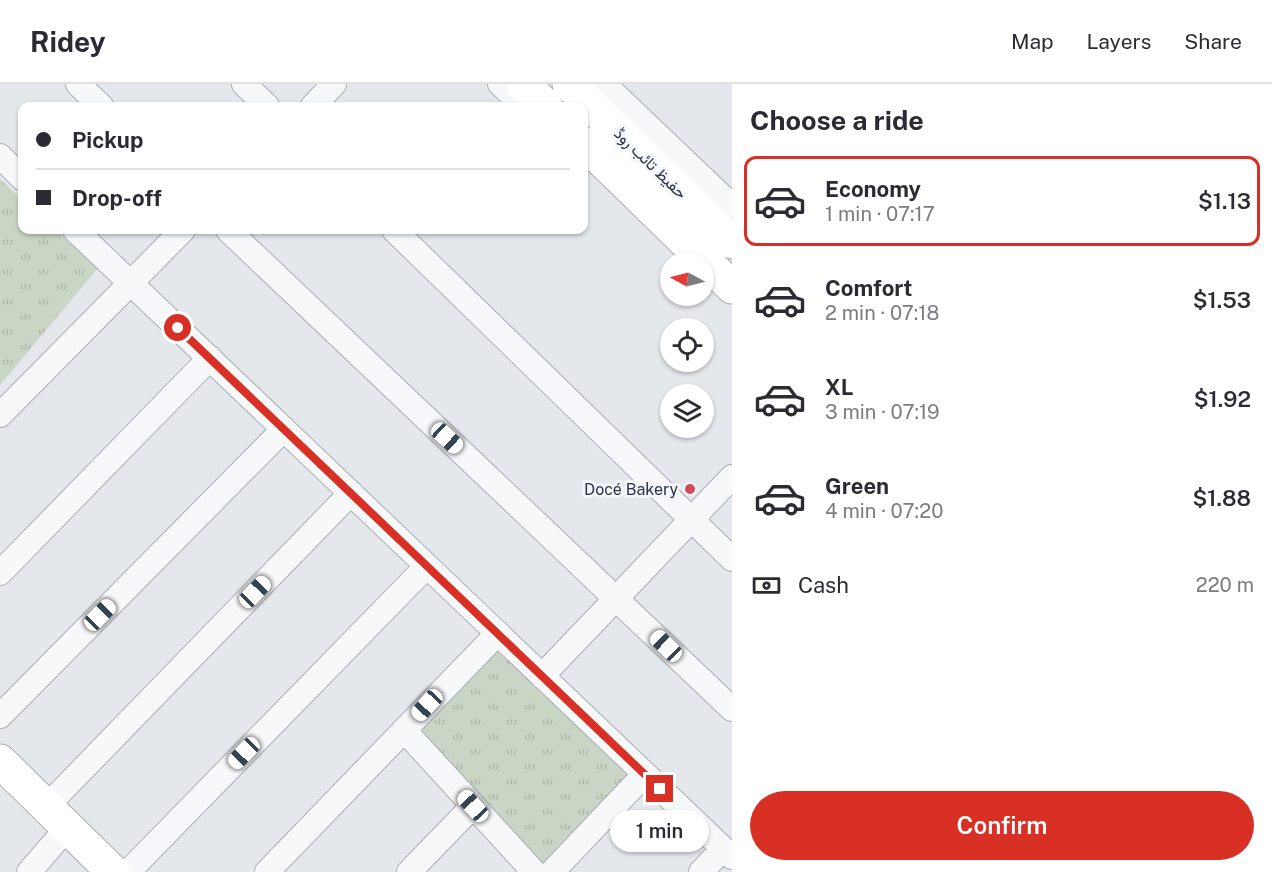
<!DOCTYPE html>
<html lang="en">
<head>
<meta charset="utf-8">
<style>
	:root { --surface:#fff; --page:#f2f2f3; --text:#2b2b33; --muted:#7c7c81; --line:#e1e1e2; --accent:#d93025 }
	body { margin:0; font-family:"Public Sans",Vazirmatn,sans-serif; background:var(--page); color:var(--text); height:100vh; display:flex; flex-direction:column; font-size:22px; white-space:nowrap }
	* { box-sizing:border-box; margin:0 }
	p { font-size:20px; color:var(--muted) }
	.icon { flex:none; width:33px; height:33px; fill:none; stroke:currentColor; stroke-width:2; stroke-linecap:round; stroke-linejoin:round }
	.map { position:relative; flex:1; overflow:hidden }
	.sheet { display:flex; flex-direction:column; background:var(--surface); width:540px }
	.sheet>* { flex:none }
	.banner { position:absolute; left:18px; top:18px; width:570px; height:132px; border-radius:12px; box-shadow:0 2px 4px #0004; display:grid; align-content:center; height:132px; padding:0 18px; background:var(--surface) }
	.needle { width:39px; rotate:277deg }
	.fabs { position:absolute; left:660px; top:168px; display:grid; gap:12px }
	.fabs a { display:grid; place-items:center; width:54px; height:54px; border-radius:50%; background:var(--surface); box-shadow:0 2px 4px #0004; font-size:30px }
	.end { position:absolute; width:27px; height:27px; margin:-14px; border:8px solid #d93025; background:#fff; box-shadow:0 0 0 3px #fff }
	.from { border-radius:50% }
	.bubble { position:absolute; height:42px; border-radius:21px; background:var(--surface); box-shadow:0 2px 4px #0004; font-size:20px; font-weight:600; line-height:42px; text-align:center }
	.car { position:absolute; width:18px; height:36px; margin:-18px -9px; border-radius:8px; box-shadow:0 0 4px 2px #0007; background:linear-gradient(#fff 24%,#345 0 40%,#fff 0 76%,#345 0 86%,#fff 0) }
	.banner b { display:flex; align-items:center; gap:21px; height:57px; font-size:22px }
	.banner b+b { border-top:2px solid var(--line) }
	.banner i { width:15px; height:15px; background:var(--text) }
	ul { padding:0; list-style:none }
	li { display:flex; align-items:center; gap:18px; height:90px; margin:0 12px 9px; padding:0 6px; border:3px solid transparent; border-radius:12px }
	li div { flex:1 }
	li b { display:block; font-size:22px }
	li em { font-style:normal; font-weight:600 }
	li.on { border-color:var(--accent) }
	li>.icon { width:54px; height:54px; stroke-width:1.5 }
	h2 { padding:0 18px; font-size:27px; line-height:72px }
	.pay { display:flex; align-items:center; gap:15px; height:66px; padding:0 18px; font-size:22px }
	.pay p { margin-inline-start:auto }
	.cta { display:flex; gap:12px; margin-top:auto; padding:12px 18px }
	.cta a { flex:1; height:69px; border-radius:36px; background:var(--accent); color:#fff; font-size:24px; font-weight:600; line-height:69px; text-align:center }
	header { display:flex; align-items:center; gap:36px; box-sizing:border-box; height:84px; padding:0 30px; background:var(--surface); border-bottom:2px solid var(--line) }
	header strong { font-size:28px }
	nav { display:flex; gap:33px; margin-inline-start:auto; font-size:21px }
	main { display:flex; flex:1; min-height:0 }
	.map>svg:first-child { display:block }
	.park { fill:url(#park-tufts) }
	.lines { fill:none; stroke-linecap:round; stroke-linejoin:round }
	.street-casing { stroke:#a9aeb7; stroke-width:26 }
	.secondary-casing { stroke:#a9aeb7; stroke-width:35 }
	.street { stroke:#f7f8fa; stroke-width:24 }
	.secondary { stroke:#fff; stroke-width:33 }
	.route { stroke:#d93025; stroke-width:8 }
	.poi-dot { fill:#d1495b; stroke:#f4f6f9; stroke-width:2 }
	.labels { text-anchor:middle; stroke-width:6; stroke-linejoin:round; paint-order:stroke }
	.street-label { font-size:16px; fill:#2b3445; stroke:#f4f6f9 }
	.poi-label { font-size:16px; fill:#2b3445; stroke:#f4f6f9; text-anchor:end }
</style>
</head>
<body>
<header>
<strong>Ridey</strong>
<nav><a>Map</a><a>Layers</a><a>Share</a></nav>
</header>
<main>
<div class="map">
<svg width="732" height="788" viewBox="0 0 732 788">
	<defs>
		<pattern id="park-tufts" width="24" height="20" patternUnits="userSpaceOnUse" patternTransform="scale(1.5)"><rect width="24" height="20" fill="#c9d6c5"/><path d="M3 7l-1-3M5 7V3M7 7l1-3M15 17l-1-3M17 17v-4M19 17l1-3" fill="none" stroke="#adb8ab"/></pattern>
	</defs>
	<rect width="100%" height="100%" fill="#e4e7ec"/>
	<path class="park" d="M0 95 22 116V146H55L98 184 0 301Z
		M500 563 632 690 543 788 416 646Z"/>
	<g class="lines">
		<g class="street-casing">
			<path id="street" d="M78 0 101 22
				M244 0 267 22
				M500 0 524 22
				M604 0 732 122
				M313 22 334 0
				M0 72 22 94
				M75 146 732 773
				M228 146 732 625
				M394 146 732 475
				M0 331 183 146
				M0 489 210 274
				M542 592 732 393
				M0 632 284 345
				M404 646 534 788
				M46 723 351 409
				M29 788 67 744
				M128 788 427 482
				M267 788 498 549
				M409 788 473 722
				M552 788 645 690
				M701 788 723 765"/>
		</g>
		<g class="secondary-casing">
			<path id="secondary" d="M523 0 546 22
				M569 0 732 158
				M584 59 732 203
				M0 677 113 788"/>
		</g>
		<use href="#street" class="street"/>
		<use href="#secondary" class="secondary"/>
	</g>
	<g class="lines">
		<path class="route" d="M178 244 660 705"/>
	</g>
	<circle class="poi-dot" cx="690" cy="405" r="6"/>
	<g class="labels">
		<g class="street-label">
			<text transform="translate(651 79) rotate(44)" y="6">حفیظ تائب روڈ</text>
		</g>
		<g class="poi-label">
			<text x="678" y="411">Docé Bakery</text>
		</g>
	</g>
</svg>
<div class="fabs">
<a><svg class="needle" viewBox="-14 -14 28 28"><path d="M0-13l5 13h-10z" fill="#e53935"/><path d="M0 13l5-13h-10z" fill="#7c7c81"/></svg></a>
<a><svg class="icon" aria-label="locate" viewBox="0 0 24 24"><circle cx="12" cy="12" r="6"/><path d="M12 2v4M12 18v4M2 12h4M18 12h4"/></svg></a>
<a><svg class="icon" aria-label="layers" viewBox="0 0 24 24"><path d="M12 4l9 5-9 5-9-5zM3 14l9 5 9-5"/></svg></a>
</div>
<i class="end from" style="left:178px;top:244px"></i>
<i class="end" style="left:660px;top:705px"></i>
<div class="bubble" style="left:610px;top:726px;width:99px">1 min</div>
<i class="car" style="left:447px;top:354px;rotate:133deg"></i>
<i class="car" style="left:255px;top:508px;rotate:44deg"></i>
<i class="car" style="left:100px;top:531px;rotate:45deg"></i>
<i class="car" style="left:666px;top:562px;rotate:314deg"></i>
<i class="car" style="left:427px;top:621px;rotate:223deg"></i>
<i class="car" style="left:244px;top:669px;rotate:224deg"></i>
<i class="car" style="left:473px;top:722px;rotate:317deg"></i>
<div class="banner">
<b><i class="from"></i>Pickup</b>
<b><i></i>Drop-off</b>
</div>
</div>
<section class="sheet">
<h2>Choose a ride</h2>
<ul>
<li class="on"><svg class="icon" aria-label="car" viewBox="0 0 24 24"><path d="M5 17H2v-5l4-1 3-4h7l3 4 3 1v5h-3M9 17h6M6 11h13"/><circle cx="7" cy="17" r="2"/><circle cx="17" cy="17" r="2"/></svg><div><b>Economy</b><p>1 min · 07:17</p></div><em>$1.13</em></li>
<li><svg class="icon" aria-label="car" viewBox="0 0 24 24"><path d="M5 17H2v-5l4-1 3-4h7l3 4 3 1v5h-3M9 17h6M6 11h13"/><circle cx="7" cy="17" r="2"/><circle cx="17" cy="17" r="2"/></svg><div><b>Comfort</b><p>2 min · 07:18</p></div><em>$1.53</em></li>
<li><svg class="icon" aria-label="car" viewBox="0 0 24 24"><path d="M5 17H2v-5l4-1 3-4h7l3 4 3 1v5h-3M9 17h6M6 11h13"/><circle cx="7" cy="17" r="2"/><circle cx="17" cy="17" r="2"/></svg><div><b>XL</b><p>3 min · 07:19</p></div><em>$1.92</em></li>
<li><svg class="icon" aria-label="car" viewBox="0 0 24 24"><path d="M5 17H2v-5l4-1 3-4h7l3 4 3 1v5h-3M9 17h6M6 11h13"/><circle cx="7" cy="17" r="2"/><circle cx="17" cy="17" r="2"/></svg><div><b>Green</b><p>4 min · 07:20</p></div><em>$1.88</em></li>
</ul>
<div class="pay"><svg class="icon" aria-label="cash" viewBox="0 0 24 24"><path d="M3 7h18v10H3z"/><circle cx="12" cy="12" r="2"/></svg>Cash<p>220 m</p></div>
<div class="cta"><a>Confirm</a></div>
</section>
</main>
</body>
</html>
